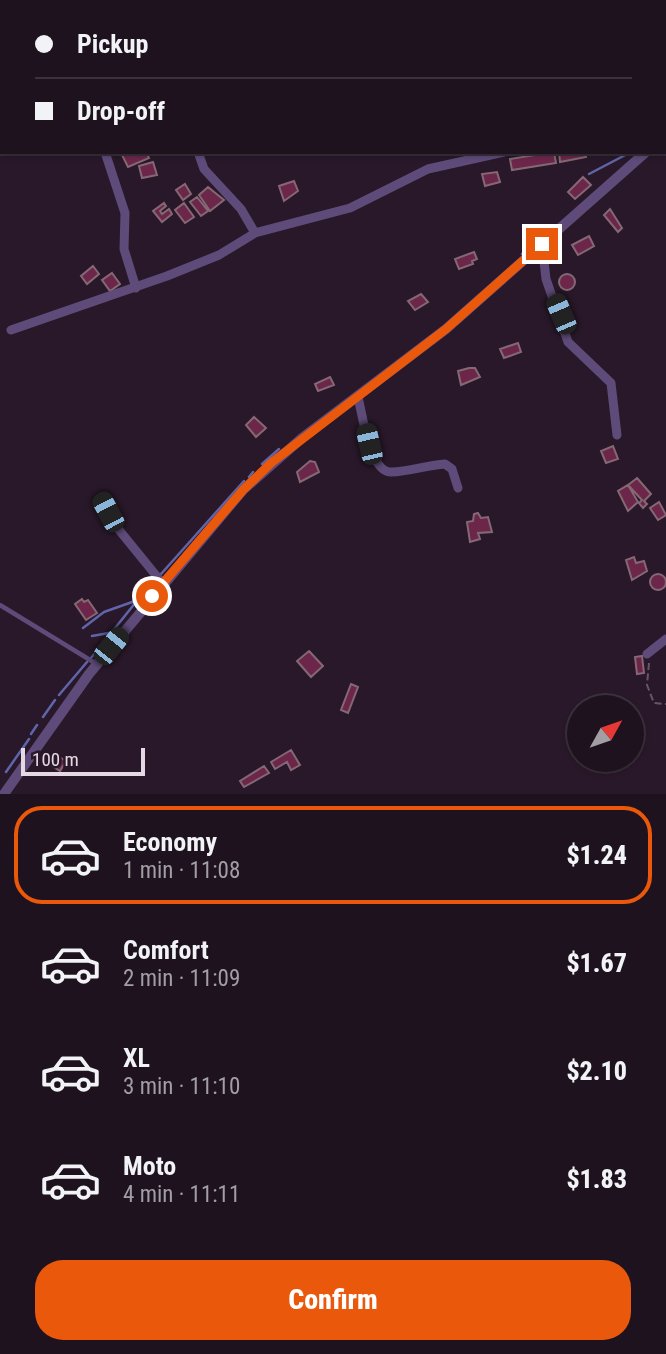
<!DOCTYPE html>
<html lang="en">
<head>
<meta charset="utf-8">
<style>
	:root { --surface:#1f121f; --page:#2c202c; --text:#f1f3f6; --muted:#a19ea4; --line:#3c323d; --accent:#ea580c }
	body { margin:0; font-family:"Roboto Condensed",sans-serif; background:var(--page); color:var(--text); height:100vh; display:flex; flex-direction:column; font-size:26px; white-space:nowrap }
	* { box-sizing:border-box; margin:0 }
	p { font-size:23px; color:var(--muted) }
	.icon { flex:none; width:38px; height:38px; fill:none; stroke:currentColor; stroke-width:2; stroke-linecap:round; stroke-linejoin:round }
	.map { position:relative; height:794px; overflow:hidden }
	.panel { display:flex; flex-direction:column; background:var(--surface); flex:1 }
	.panel>* { flex:none }
	.hud { position:absolute; left:0px; top:0px; width:667px; height:154px; box-shadow:0 2px 5px #0004,0 0 0 2px var(--line); display:grid; align-content:center; height:154px; padding:0 35px; background:var(--surface) }
	.needle { width:46px; rotate:50deg }
	.fabs { position:absolute; left:567px; top:695px; display:grid; gap:14px }
	.fabs a { display:grid; place-items:center; width:77px; height:77px; border-radius:50%; background:var(--surface); box-shadow:0 2px 5px #0004,0 0 0 2px var(--line); font-size:35px }
	.scale { position:absolute; left:21px; bottom:18px; width:124px; box-sizing:border-box; padding-left:7px; border:4px solid #e5d9e4; border-top:0; font-size:19px; line-height:24px; white-space:nowrap; color:#e5d9e4; -webkit-text-stroke:5px #291829; paint-order:stroke }
	.end { position:absolute; width:32px; height:32px; margin:-16px; border:9px solid #ea580c; background:#fff; box-shadow:0 0 0 4px #fff }
	.from { border-radius:50% }
	.car { position:absolute; width:21px; height:42px; margin:-21px -10px; border-radius:9px; box-shadow:0 0 5px 2px #0007; background:linear-gradient(#222 24%,#8ab4d8 0 40%,#222 0 76%,#8ab4d8 0 86%,#222 0) }
	.hud b { display:flex; align-items:center; gap:24px; height:66px; font-size:26px }
	.hud b+b { border-top:2px solid var(--line) }
	.hud i { width:18px; height:18px; background:var(--text) }
	ul { padding:12px 0 0; list-style:none }
	li { display:flex; align-items:center; gap:21px; height:98px; margin:0 14px 10px; padding:0 21px; border:4px solid transparent; border-radius:28px }
	li div { flex:1 }
	li b { display:block; font-size:26px }
	li em { font-style:normal; font-weight:800 }
	li.current { border-color:var(--accent) }
	li>.icon { width:63px; height:63px; stroke-width:1.5 }
	.primary-button { display:flex; gap:14px; margin-top:auto; padding:14px 35px }
	.primary-button a { flex:1; height:80px; border-radius:28px; background:var(--accent); color:#fff; font-size:28px; font-weight:800; line-height:80px; text-align:center }
	.map>svg:first-child { display:block }
	.lines { fill:none; stroke-linecap:round; stroke-linejoin:round }
	.stream { stroke:#5f65aa; stroke-width:2.5 }
	.building { fill:#6c264a; stroke:#846874; stroke-width:2 }
	.path { stroke:#675766; stroke-width:2; stroke-dasharray:7 3.5; stroke-linecap:butt }
	.service { stroke:#5e4b79; stroke-width:4.5 }
	.minor { stroke:#5e4b79; stroke-width:9 }
	.tertiary { stroke:#5e4b79; stroke-width:10 }
	.route { stroke:#ea580c; stroke-width:9 }
</style>
</head>
<body>
<div class="map">
<svg width="666" height="794" viewBox="0 0 666 794">
	<rect width="100%" height="100%" fill="#291829"/>
	<g class="lines">
		<path class="stream" d="M589 174 631 152
			M522 254 529 248
			M262 464 279 449
			M249 477 253 472
			M161 574 244 481
			M146 591 154 582
			M83 628 104 612 135 601
			M92 636 109 633
			M91 658 140 597
			M59 695 87 662
			M43 717 55 700
			M31 734 37 725
			M6 772 29 739"/>
	</g>
	<path class="building" d="M127 152H146L149 158 128 167 122 155Z
		M554 152 556 163 512 170 510 159Z
		M559 152H585L586 157 560 162Z
		M153 162 157 175 142 178 139 166Z
		M497 172 500 182 485 186 482 174Z
		M583 177 591 185 575 199 568 192Z
		M294 181 298 191 284 201 279 186Z
		M185 184 191 194 183 200 176 190Z
		M208 187 224 200 210 211 199 195Z
		M197 197 208 211 201 216 190 202Z
		M164 203 166 206 160 211 162 214 169 209 172 214 162 222 153 211Z
		M184 203 194 217 185 223 175 210Z
		M610 209 622 228 618 232 604 215Z
		M589 236 594 246 578 255 572 245Z
		M474 252 477 259 472 261 473 264 459 269 455 259Z
		M93 266 99 274 87 284 81 276Z
		M112 273 120 284 110 291 102 280Z
		M559 282a8 8 0 1 1 16 0a8 8 0 1 1-16 0Z
		M421 294 428 302 415 310 408 301Z
		M518 343 521 352 504 358 500 349Z
		M469 368H475L480 377 461 385 458 371Z
		M330 377 334 385 318 391 315 384Z
		M254 417 266 428 256 437 246 425Z
		M613 446 618 459 606 463 601 451Z
		M310 461 315 462 319 472 300 482 297 472Z
		M637 478 651 494 644 501 647 504 643 508 639 503 642 500 628 485Z
		M628 485 638 502 628 511 618 491Z
		M659 502 666 515 658 520 650 508Z
		M478 513 481 518 488 517 492 532 478 533 480 539 470 542 467 522 473 521 474 514Z
		M634 557 636 563 644 561 647 571 632 580 626 560Z
		M650 582a8 8 0 1 1 16 0a8 8 0 1 1-16 0Z
		M82 599 84 602 88 600 97 613 86 620 75 604Z
		M309 651 323 666 311 677 297 661Z
		M642 656 644 673 637 674 635 657Z
		M351 684 358 687 348 713 341 710Z
		M291 750 300 765 291 770 287 762 275 769 271 762Z
		M45 753 51 756 53 753 66 761 60 771 41 759Z
		M264 766 269 773 244 787 240 781Z"/>
	<g class="lines">
		<path class="path" d="M649 663 647 685 654 703 666 704"/>
		<path class="service" d="M0 605 95 663"/>
		<path class="minor" d="M73 0V2
			M161 0 162 2
			M105 152 125 213 124 249 136 288
			M198 152 204 169 241 209 255 233
			M542 244 546 279 568 342 611 383 617 435
			M11 330 167 276 219 255 255 233 350 208 428 169 504 152
			M358 397C362 413 370 473 391 472 409 472 427 465 445 464L452 469 458 488
			M101 499 115 525 163 584
			M647 654 666 639"/>
		<path class="tertiary" d="M665 135 666 134
			M4 794 89 674 243 490 302 438 446 329 646 152"/>
	</g>
	<g class="lines">
		<path class="route" d="M152 596 243 490 271 463 446 329 542 244"/>
	</g>
</svg>
<div class="fabs">
<a><svg class="needle" viewBox="-14 -14 28 28"><path d="M0-13l5 13h-10z" fill="#e53935"/><path d="M0 13l5-13h-10z" fill="#a19ea4"/></svg></a>
</div>
<div class="scale">100 m</div>
<i class="end from" style="left:152px;top:596px"></i>
<i class="end" style="left:542px;top:244px"></i>
<i class="car" style="left:561px;top:314px;rotate:337deg"></i>
<i class="car" style="left:369px;top:444px;rotate:347deg"></i>
<i class="car" style="left:108px;top:512px;rotate:332deg"></i>
<i class="car" style="left:111px;top:646px;rotate:39deg"></i>
<div class="hud">
<b><i class="from"></i>Pickup</b>
<b><i></i>Drop-off</b>
</div>
</div>
<section class="panel">
<ul>
<li class="current"><svg class="icon" aria-label="car" viewBox="0 0 24 24"><path d="M5 17H2v-5l4-1 3-4h7l3 4 3 1v5h-3M9 17h6M6 11h13"/><circle cx="7" cy="17" r="2"/><circle cx="17" cy="17" r="2"/></svg><div><b>Economy</b><p>1 min · 11:08</p></div><em>$1.24</em></li>
<li><svg class="icon" aria-label="car" viewBox="0 0 24 24"><path d="M5 17H2v-5l4-1 3-4h7l3 4 3 1v5h-3M9 17h6M6 11h13"/><circle cx="7" cy="17" r="2"/><circle cx="17" cy="17" r="2"/></svg><div><b>Comfort</b><p>2 min · 11:09</p></div><em>$1.67</em></li>
<li><svg class="icon" aria-label="car" viewBox="0 0 24 24"><path d="M5 17H2v-5l4-1 3-4h7l3 4 3 1v5h-3M9 17h6M6 11h13"/><circle cx="7" cy="17" r="2"/><circle cx="17" cy="17" r="2"/></svg><div><b>XL</b><p>3 min · 11:10</p></div><em>$2.10</em></li>
<li><svg class="icon" aria-label="car" viewBox="0 0 24 24"><path d="M5 17H2v-5l4-1 3-4h7l3 4 3 1v5h-3M9 17h6M6 11h13"/><circle cx="7" cy="17" r="2"/><circle cx="17" cy="17" r="2"/></svg><div><b>Moto</b><p>4 min · 11:11</p></div><em>$1.83</em></li>
</ul>
<div class="primary-button"><a>Confirm</a></div>
</section>
</body>
</html>
